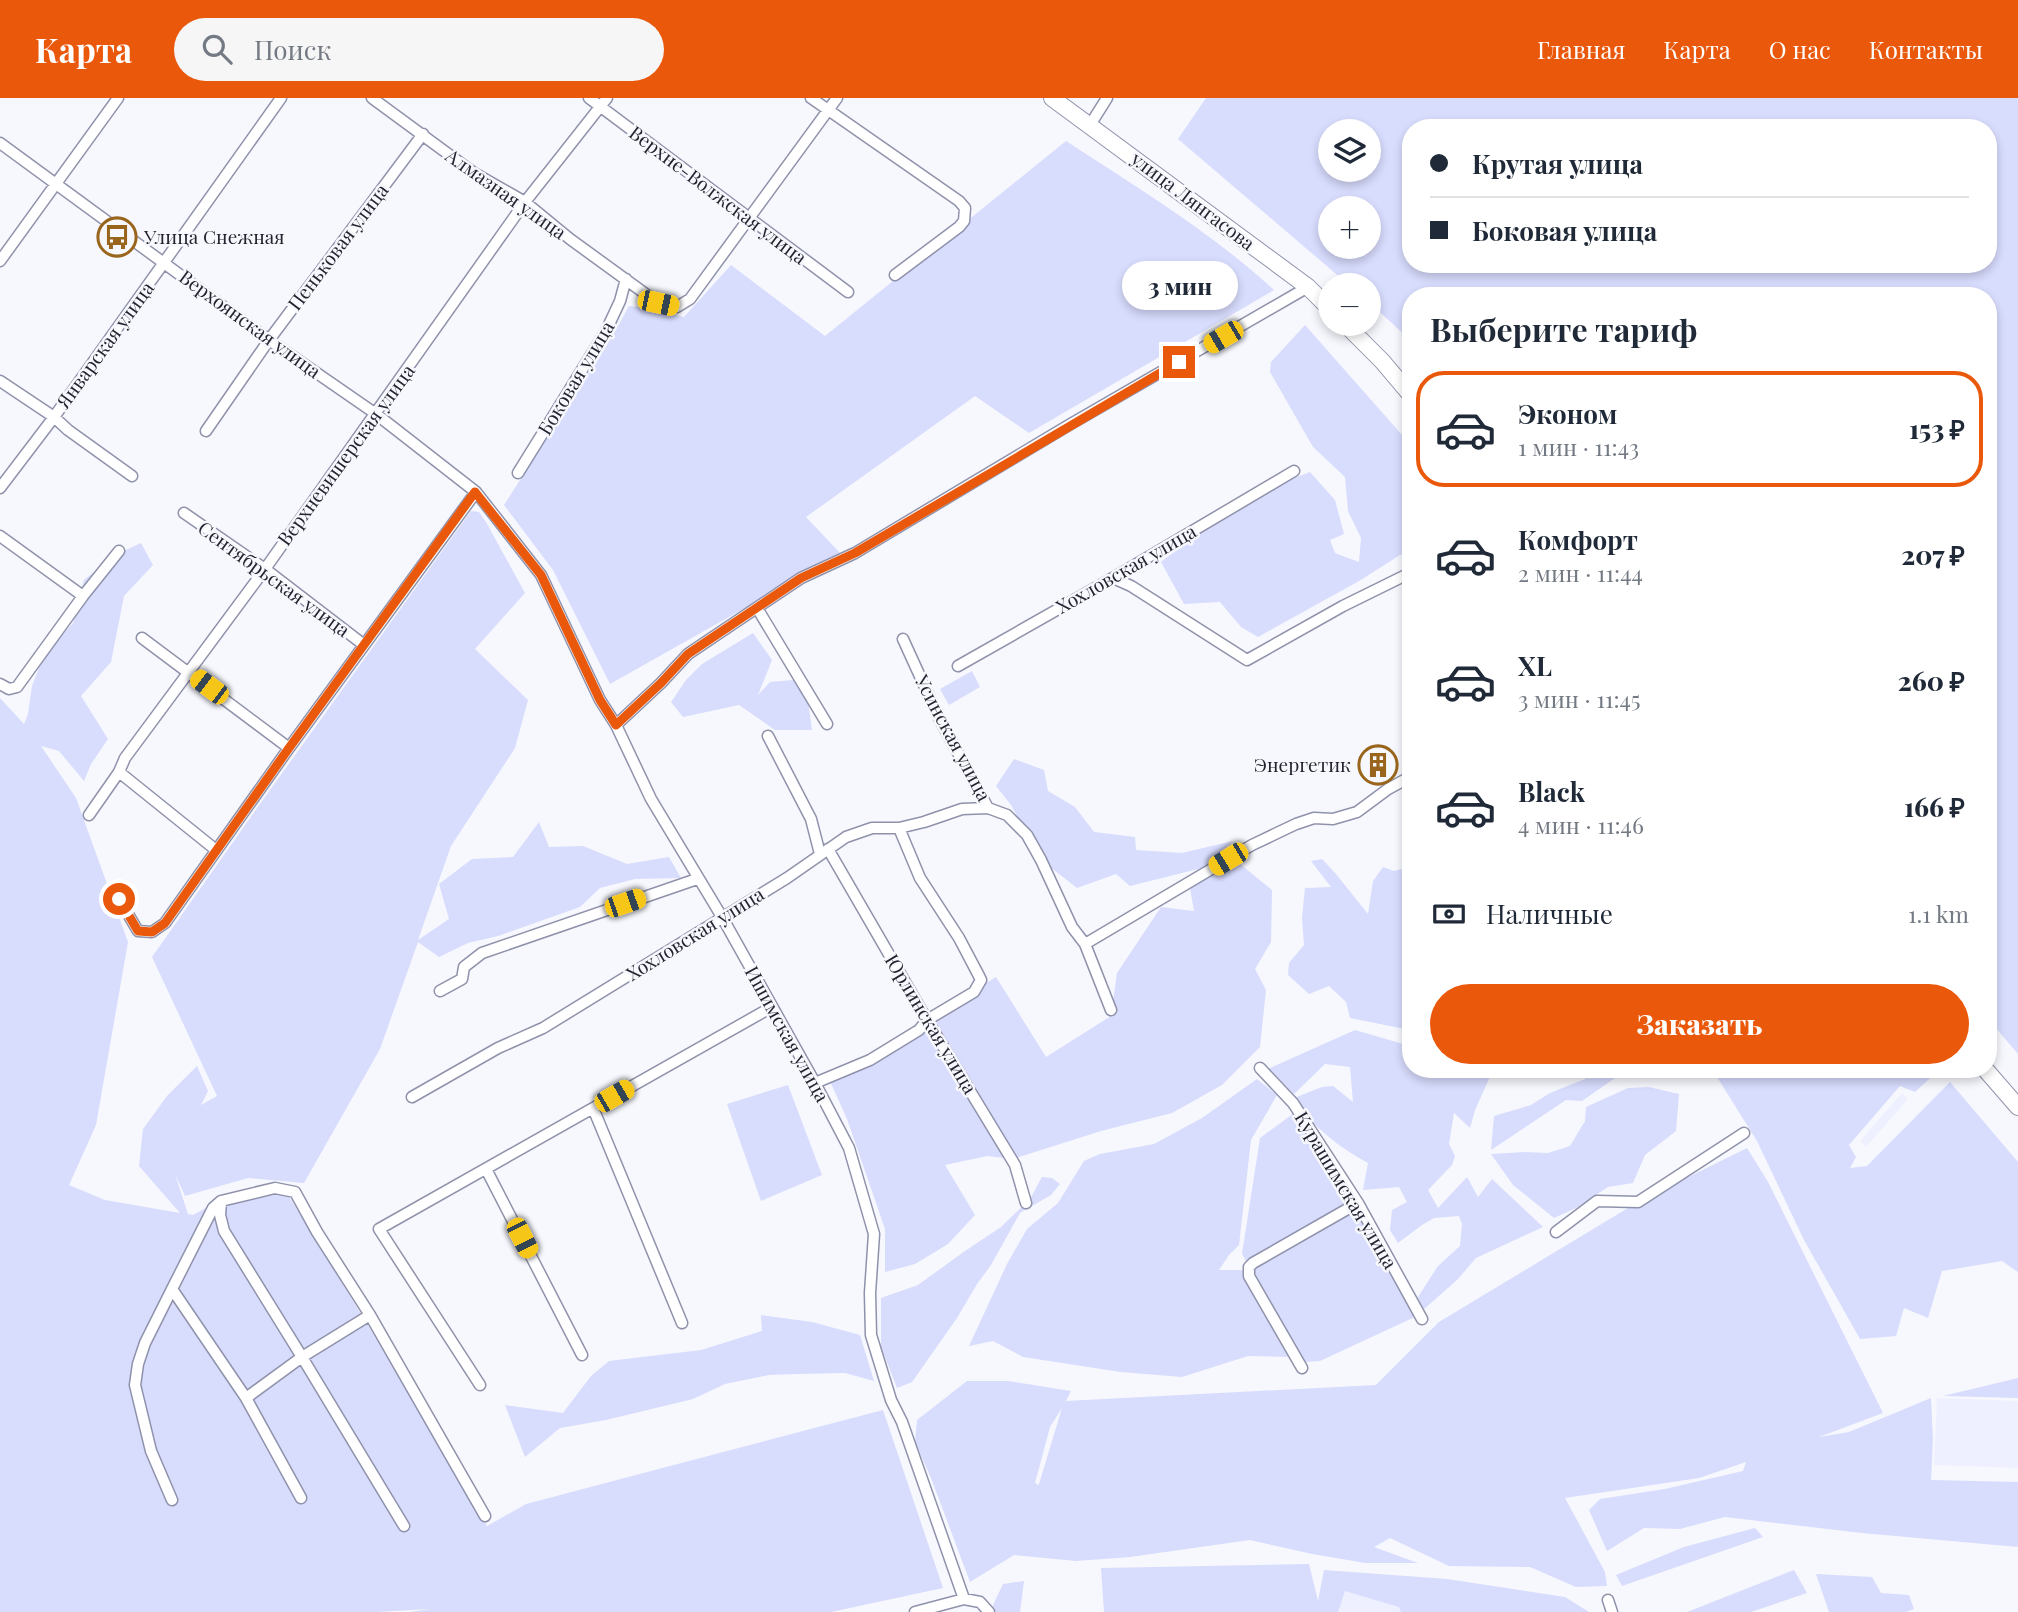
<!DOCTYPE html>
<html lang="ru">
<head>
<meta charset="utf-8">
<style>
	:root { --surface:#fff; --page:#f6f6f7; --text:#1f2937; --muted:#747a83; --line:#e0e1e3; --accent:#ea580c }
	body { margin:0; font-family:"Playfair Display",serif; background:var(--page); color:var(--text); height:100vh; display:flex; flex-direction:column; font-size:26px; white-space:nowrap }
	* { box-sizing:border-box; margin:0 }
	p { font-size:23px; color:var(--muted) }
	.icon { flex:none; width:38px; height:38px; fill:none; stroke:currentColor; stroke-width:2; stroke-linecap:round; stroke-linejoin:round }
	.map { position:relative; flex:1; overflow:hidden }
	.details { position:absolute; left:1402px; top:189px; width:595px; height:791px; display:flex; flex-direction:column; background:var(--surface); border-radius:28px; box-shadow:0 4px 10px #0003 }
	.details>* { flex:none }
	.top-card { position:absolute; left:1402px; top:21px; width:595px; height:154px; border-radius:28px; box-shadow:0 4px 10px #0003; display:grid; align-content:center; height:154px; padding:0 28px; background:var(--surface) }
	.tools { position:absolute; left:1318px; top:21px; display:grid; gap:14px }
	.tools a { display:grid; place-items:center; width:63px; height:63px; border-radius:50%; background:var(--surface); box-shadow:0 4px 10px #0003; font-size:35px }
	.end { position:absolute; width:32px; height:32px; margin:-16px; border:9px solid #ea580c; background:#fff; box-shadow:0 0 0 4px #fff }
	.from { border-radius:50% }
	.bubble { position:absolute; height:49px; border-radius:24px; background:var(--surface); box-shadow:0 4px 10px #0003; font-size:23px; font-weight:800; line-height:49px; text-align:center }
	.car { position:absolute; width:21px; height:42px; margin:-21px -10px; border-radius:9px; box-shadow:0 0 5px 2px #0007; background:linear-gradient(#f5c518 24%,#345 0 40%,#f5c518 0 76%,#345 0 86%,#f5c518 0) }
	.top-card b { display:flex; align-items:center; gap:24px; height:66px; font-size:26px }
	.top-card b+b { border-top:2px solid var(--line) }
	.top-card i { width:18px; height:18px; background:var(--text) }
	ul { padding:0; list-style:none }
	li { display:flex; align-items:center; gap:21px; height:116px; margin:0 14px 10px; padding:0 14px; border:4px solid transparent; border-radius:28px }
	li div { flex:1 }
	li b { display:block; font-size:26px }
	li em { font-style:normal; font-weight:800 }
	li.on { border-color:var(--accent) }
	li>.icon { width:63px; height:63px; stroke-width:1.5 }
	h2 { padding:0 28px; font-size:32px; line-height:84px }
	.pay { display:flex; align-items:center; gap:18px; height:77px; padding:0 28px; font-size:26px }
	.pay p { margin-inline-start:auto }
	.button { display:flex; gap:14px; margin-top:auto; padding:14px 28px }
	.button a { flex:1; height:80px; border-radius:42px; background:var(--accent); color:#fff; font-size:28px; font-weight:800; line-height:80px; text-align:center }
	header { display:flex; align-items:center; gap:42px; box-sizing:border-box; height:98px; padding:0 35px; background:var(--accent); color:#fff }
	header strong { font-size:33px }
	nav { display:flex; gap:38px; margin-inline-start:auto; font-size:24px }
	.search { width:490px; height:63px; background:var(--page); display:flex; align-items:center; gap:18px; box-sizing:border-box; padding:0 24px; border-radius:38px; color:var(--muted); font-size:26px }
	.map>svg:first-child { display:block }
	.built { fill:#eef0ff }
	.green { fill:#d8dcfd; fill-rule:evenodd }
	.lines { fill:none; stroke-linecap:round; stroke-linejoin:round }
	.minor-casing { stroke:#8f92ab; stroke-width:13 }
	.secondary-casing { stroke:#8f92ab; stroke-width:18 }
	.minor { stroke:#fff; stroke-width:10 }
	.secondary { stroke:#fff; stroke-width:16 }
	.route { stroke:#ea580c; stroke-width:9 }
	.labels { text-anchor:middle; stroke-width:5; stroke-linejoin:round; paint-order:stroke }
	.street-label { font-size:19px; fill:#23242f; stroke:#f7f8fd }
	.poi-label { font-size:19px; fill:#23242f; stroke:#f7f8fd; text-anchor:start }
</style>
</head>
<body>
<header>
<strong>Карта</strong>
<div class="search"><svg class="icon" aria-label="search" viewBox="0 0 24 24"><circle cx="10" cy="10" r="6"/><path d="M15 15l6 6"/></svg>Поиск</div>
<nav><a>Главная</a><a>Карта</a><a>О нас</a><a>Контакты</a></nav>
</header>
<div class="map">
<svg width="2018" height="1514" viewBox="0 0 2018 1514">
	<rect width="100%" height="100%" fill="#f7f8fd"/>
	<path class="built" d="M1902 995 1908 1001 1866 1049 1860 1043Z
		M1937 1300 2018 1303V1370L1934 1367Z
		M1338 1483 1432 1514H1329Z"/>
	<path class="green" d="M1206 0H2018V956L1988 921V198H1410V242L1369 204 1368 187H1349L1178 41ZM1410 30H1988V166H1410ZM1330 33H1368V72H1330ZM1330 110H1368V149H1330Z
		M1066 43C1138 90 1211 134 1274 192L1029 335 975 298 806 419 841 456 610 586 553 472 504 407 613 237 629 208 649 210 684 219 731 167 825 238Z
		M1305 227 1410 346V457H1400L1359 483 1258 539 1241 529 1220 504 1184 506 1161 464 1248 398 1310 374 1335 402 1344 436 1330 442 1335 455 1359 464 1361 440 1348 413 1345 379 1313 349 1270 274 1271 264Z
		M471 413 479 414 486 424 525 495 475 551 528 602 515 650 451 748 418 842 449 821 439 786 472 761 513 759 539 724 549 749 583 748 627 766 669 759 681 780 635 781 600 790 580 809 498 838 468 845 439 859 418 844 380 951 304 1085 248 1080 185 1098 175 1076 188 1116 193 1117 217 1104 285 1092 375 1239 487 1428 526 1406 883 1312 943 1490 831 1514H410L430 1511 377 1514H0V600L24 626 28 616 32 588 44 557 73 525 84 482 115 457 141 445 153 467 124 498 111 564 81 598 108 641 91 666 84 683 59 653 41 648 76 700 128 844 96 1027 69 1087 105 1102 180 1115 139 1068 143 1031 167 998 197 968 208 993 201 1007 217 998 152 859 262 703Z
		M753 535 772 562 758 597 770 584 805 581 812 632H775L739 607 683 619 671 604 686 582 702 566Z
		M972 573 980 589 949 607 940 591Z
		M1014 661 1044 672 1048 693 1075 709 1094 734 1135 739 1136 752 1182 755 1233 743 1206 769 1130 788 1116 776 1077 790 1041 762 1011 707 996 688Z
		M1234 761 1272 792 1271 844 1255 871 1266 892 1260 949 1222 987 1172 1015 1101 1033 1013 1061 987 1058 945 1067 975 1117 948 1146 915 1166 885 1174V1131L847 1021 829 981 996 879 1046 959 1111 918 1117 875 1161 809 1194 813 1190 790Z
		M1322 761 1336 776 1368 816 1373 783 1383 769 1394 773 1410 769V932L1350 920 1346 904 1329 888 1309 896 1288 877 1289 865 1304 847 1302 820 1305 790 1331 789 1311 763Z
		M1355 932 1410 948V971L1493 972 1475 1012 1470 1030 1454 1015 1449 1046 1455 1058 1452 1067 1428 1092 1438 1110 1467 1079 1478 1099 1492 1081 1543 1129 1476 1160 1457 1182 1423 1212 1418 1199 1438 1168 1460 1148 1462 1126 1459 1118 1434 1120 1422 1127 1398 1145 1390 1132 1392 1112 1407 1104 1399 1089 1363 1092 1368 1065C1340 1050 1310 1027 1294 1000L1322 989 1333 988 1353 1004 1350 969 1325 966 1294 996 1268 971Z
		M1592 971H1628L1582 1003 1566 1002 1491 1052 1494 1018 1531 1007 1550 995 1585 981Z
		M1712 971H1940L1915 994 1900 988 1849 1047 1856 1059 1850 1070 1867 1068 1950 984 2018 1064V1174L2002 1163 1942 1173 1928 1220 1904 1210 1896 1238 1860 1241 1804 1142 1757 1043Z
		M1257 981 1277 997 1251 1042 1239 1147 1229 1157 1219 1172H1248L1253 1175 1242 1156 1260 1040 1294 1015 1357 1110 1417 1218 1320 1263 1304 1264 1293 1259 1248 1258 1182 1279 1121 1274 1023 1259 993 1243 969 1248 1007 1166 1027 1131 1058 1105 1084 1063 1100 1056 1154 1046 1202 1020Z
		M788 987 822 1077 761 1103 727 1006Z
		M1649 989 1679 996 1676 1033 1645 1057 1633 1085 1608 1089 1576 1110 1554 1120 1513 1087 1491 1056 1525 1054 1548 1055 1570 1048 1585 1023 1586 1009 1628 990Z
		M1747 1050 1768 1084 1883 1315 1819 1339 1849 1334 1931 1300 1933 1341 1931 1382 2018 1384V1449L1862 1435 1725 1419 1680 1431 1644 1430 1607 1453 1589 1412 1600 1401 1665 1391 1743 1373 1746 1364 1699 1380 1565 1400 1605 1474 1607 1488 1576 1489 1530 1469 1449 1468 1390 1440 1374 1449 1418 1465H1365L1312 1456 1250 1442 1130 1459 1076 1463 1014 1457 970 1484 931 1380 915 1344 917 1322 967 1283H1008L1071 1293 1066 1303 1376 1287 1439 1224 1638 1104ZM1062 1310 1039 1386V1387L1035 1385 1050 1329Z
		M1042 1079 1052 1080 1060 1086 1051 1097 1020 1115 991 1167 977 1186 957 1220 912 1284 897 1290 881 1249V1200L918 1187 965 1153 1001 1129 1030 1101Z
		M761 1217 812 1224 860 1237 874 1283 845 1275 795 1276 769 1277 725 1286 693 1301 606 1322 560 1330 525 1359 505 1307 563 1315 591 1278 609 1263 701 1252 762 1233Z
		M2018 1280V1300L1943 1298Z
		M1755 1430 1763 1439 1622 1488 1616 1477 1684 1449Z
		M1309 1466 1318 1503 1324 1472 1447 1481 1565 1499 1589 1514H1401L1399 1509 1345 1493 1338 1514H1104L1101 1470Z
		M1794 1472 1807 1495 1751 1514H1687Z
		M1816 1476 1872 1479 1881 1495 1909 1497 1914 1511 1906 1514H1829Z
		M1024 1483 1020 1514H994L993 1507 1003 1486Z"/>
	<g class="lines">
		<g class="minor-casing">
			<path id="minor" d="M372 0 474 75 525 104 570 141 658 205 677 209 690 201 837 0
				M589 0 848 194
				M811 0 959 103 965 110 964 123 959 129 895 177
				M1090 27 1107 0
				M0 45 269 242 376 316 476 394 541 477 600 602 616 627 651 701 722 819 815 985 849 1050 874 1136 870 1195 871 1237 891 1302 902 1324 964 1501
				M0 163 118 0
				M0 283 54 319 68 332 132 378
				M206 333 269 242 423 36
				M518 375 606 233 620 203 626 181
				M0 390 54 319 281 0
				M184 415 265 471 364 547
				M0 438 83 498
				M1113 480 1131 488 1247 562 1343 508 1410 475
				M757 510 827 626
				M142 540 289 650
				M903 541 939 620 988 710 1007 717 1027 737 1041 762 1072 829 1085 846 1111 912
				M958 568 1113 480 1294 373
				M0 586 9 591 17 589 83 498 119 453
				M616 627 661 585 688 556 801 480 855 455 1069 327 1308 189
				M768 638 811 721 820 756
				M119 674 216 752
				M89 717 119 674 125 660 265 471 525 104 607 0
				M828 751 927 922 1015 1067 1026 1105
				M119 801 138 833 152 834 165 825 289 650 476 394
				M1085 846 1252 747 1296 726 1314 720 1333 721 1357 714 1388 691 1410 679
				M440 893 462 881 464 869 482 855 697 781
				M1260 970 1293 1005 1358 1105 1422 1221
				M815 985 870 962 919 932 927 922 974 894 981 882 978 876 959 840 920 780 899 730
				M412 999 498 950 543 930 787 780 846 739 872 730H899L924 724 962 711 988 710
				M593 1010 682 1225
				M486 1071 582 1257
				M221 1103 220 1117 224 1133 302 1259 246 1300
				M1556 1134 1597 1103 1638 1104 1744 1035
				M172 1191 213 1110 221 1103 275 1090 295 1094 317 1134 370 1217
				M1302 1270 1249 1178V1169L1253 1165 1358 1105
				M480 1287 379 1131 772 909
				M172 1402 151 1353 135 1287 138 1266 145 1245 172 1191 246 1300 301 1400
				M404 1428 302 1259 370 1217 485 1418
				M1608 1502 1612 1514
				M915 1514 964 1501 980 1504 989 1514"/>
		</g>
		<g class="secondary-casing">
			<path id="secondary" d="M1052 0 1308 189 1330 211
				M1345 226 1382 263 1410 296
				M1985 971 2018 1009"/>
		</g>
		<use href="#minor" class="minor"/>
		<use href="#secondary" class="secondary"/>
	</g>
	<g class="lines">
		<path class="route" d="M119 801 138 833 152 834 165 825 289 650 475 394 541 477 600 602 616 627 661 585 688 556 801 480 855 455 1179 264"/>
	</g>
	<defs>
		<g id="bus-ring" transform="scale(2.0125)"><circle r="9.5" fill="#f7f8fd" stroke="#99651c" stroke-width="1.5"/><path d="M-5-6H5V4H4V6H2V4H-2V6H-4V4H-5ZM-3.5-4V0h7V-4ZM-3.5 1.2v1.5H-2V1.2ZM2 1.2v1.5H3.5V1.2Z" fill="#99651c"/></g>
		<g id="building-ring" transform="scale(2.0125)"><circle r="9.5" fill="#f7f8fd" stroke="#99651c" stroke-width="1.5"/><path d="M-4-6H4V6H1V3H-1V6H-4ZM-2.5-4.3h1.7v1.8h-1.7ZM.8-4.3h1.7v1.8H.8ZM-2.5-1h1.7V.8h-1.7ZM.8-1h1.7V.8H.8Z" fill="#99651c"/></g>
	</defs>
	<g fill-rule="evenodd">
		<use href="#bus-ring" x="117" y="139"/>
		<use href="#building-ring" x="1378" y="667"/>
	</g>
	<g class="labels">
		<g class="street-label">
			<text transform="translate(506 96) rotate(35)" y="7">Алмазная улица</text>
			<text transform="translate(718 97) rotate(37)" y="7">Верхне-Волжская улица</text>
			<text transform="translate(1193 103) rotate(37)" y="7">улица Лянгасова</text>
			<text transform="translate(338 149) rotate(-53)" y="7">Пеньковая улица</text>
			<text transform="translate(250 226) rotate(36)" y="7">Верхоянская улица</text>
			<text transform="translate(105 247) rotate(-54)" y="7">Январская улица</text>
			<text transform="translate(576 280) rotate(-59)" y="7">Боковая улица</text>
			<text transform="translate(346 357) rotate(-54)" y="7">Верхневишерская улица</text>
			<text transform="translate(1126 471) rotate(-30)" y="7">Хохловская улица</text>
			<text transform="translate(274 481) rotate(36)" y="7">Сентябрьская улица</text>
			<text transform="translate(953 640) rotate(62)" y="7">Усинская улица</text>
			<text transform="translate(695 836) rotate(-32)" y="7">Хохловская улица</text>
			<text transform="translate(931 926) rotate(59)" y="7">Юрлинская улица</text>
			<text transform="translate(787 936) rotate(61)" y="7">Ишимская улица</text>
			<text transform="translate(1346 1092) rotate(59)" y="7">Курашимская улица</text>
		</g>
		<g class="poi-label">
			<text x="144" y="146">Улица Снежная</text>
			<text x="1351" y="674" text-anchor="end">Энергетик</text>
		</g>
	</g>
</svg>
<div class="tools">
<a><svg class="icon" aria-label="layers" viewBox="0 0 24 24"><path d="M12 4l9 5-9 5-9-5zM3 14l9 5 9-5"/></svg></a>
<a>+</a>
<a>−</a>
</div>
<i class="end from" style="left:119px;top:801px"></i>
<i class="end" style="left:1179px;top:264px"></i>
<div class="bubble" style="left:1122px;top:163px;width:116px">3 мин</div>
<i class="car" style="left:658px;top:205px;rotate:102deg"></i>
<i class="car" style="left:1223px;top:239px;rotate:240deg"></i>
<i class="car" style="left:209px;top:589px;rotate:307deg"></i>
<i class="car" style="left:1228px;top:761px;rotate:239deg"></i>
<i class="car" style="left:625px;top:805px;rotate:71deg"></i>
<i class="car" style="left:614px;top:998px;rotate:60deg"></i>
<i class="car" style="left:522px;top:1140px;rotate:153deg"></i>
<div class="top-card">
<b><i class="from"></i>Крутая улица</b>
<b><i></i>Боковая улица</b>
</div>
<section class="details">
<h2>Выберите тариф</h2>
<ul>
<li class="on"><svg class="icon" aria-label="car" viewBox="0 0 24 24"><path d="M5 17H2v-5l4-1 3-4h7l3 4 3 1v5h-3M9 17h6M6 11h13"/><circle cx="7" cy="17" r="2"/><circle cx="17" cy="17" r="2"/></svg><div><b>Эконом</b><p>1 мин · 11:43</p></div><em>153 ₽</em></li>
<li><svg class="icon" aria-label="car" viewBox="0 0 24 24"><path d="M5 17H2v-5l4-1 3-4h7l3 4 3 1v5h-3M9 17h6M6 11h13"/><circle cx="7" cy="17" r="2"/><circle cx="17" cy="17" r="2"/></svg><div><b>Комфорт</b><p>2 мин · 11:44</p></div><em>207 ₽</em></li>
<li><svg class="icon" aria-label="car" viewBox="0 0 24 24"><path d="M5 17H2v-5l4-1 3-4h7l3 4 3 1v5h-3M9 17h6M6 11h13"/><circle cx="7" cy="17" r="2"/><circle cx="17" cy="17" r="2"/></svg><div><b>XL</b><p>3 мин · 11:45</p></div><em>260 ₽</em></li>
<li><svg class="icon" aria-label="car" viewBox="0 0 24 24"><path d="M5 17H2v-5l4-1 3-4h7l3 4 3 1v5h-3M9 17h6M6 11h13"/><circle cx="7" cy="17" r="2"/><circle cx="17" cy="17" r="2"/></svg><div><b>Black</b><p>4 мин · 11:46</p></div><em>166 ₽</em></li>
</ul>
<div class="pay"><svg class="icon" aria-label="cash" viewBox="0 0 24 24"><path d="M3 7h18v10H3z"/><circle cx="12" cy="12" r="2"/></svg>Наличные<p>1.1 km</p></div>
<div class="button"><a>Заказать</a></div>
</section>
</div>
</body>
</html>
